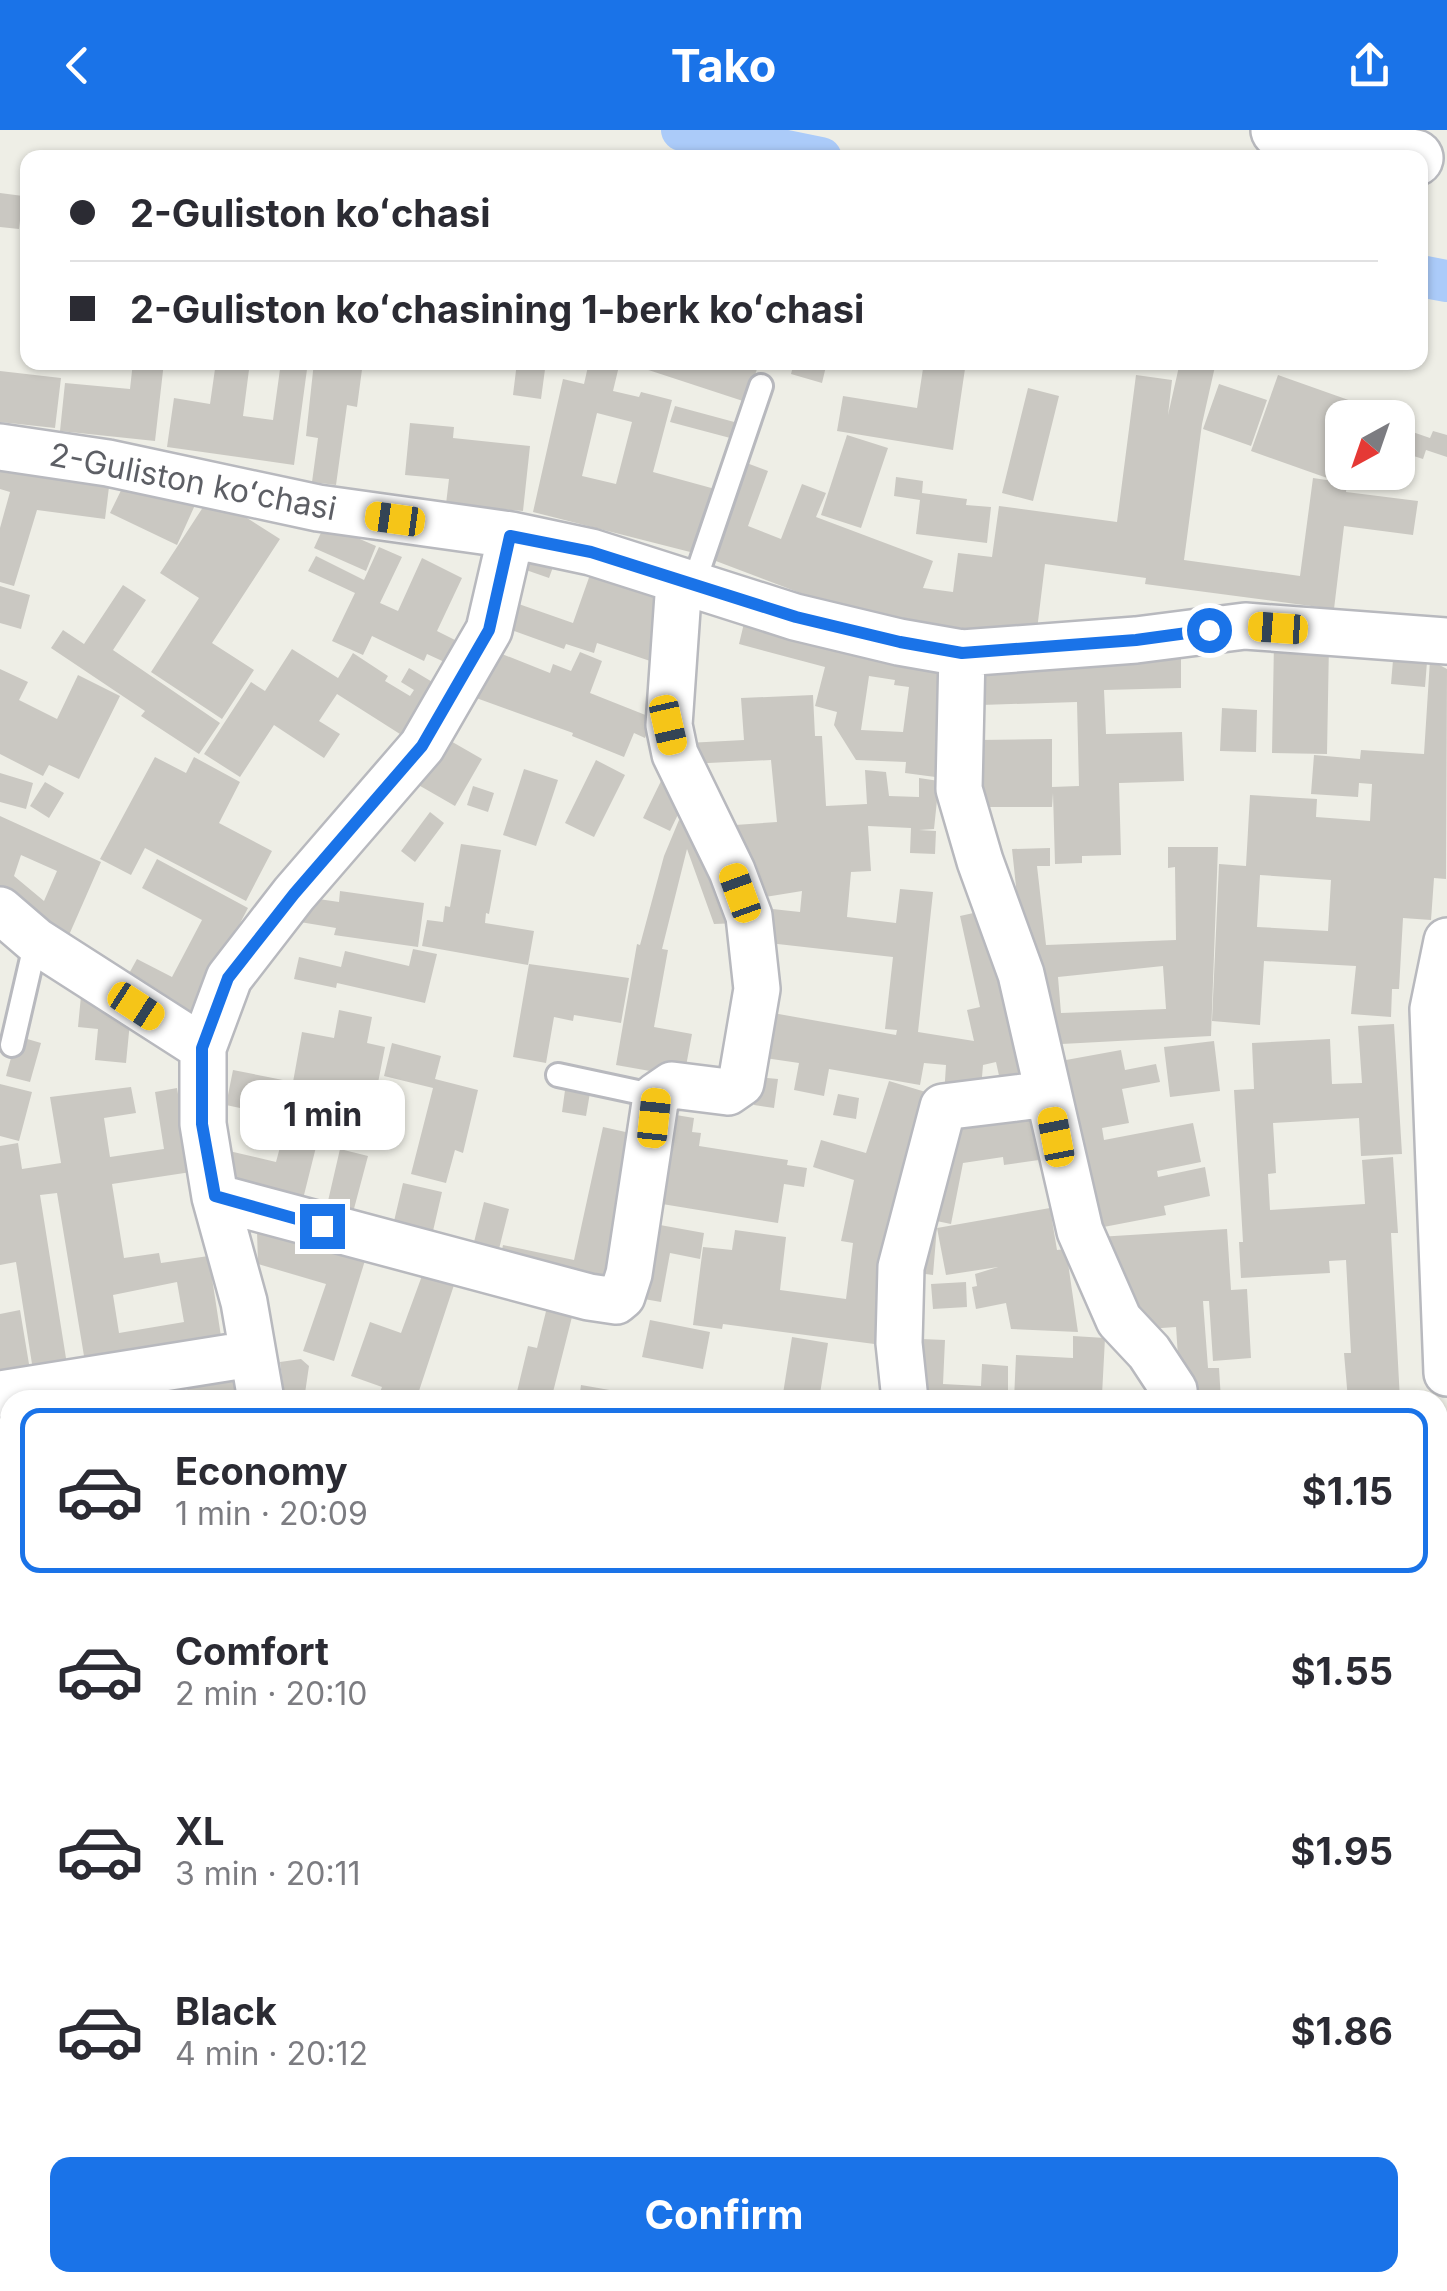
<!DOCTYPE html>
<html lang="en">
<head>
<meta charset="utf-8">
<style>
	:root { --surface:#fff; --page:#f2f2f3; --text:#2b2b33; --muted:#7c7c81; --line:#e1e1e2; --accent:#1a73e8 }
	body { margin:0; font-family:Inter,sans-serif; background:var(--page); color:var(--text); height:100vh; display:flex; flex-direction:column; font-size:38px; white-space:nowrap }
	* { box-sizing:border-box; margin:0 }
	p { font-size:32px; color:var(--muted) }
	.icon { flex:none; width:55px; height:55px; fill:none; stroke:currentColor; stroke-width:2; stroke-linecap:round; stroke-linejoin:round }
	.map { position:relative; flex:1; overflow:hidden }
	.side { position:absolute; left:0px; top:1260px; width:1448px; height:902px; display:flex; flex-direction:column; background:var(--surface); border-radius:30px 30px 0 0; box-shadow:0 2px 8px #0004 }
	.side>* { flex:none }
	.guide { position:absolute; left:20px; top:20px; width:1408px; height:220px; border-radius:20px; box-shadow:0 2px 8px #0004; display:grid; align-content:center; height:220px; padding:0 50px; background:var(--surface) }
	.needle { width:65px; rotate:220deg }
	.tools { position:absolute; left:1325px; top:270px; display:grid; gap:20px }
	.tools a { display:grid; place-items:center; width:90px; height:90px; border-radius:20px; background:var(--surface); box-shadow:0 2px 8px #0004; font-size:50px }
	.end { position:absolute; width:45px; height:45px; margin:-22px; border:12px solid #1a73e8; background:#fff; box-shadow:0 0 0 5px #fff }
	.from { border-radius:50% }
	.bubble { position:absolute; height:70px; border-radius:20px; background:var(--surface); box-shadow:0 2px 8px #0004; font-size:32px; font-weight:700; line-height:70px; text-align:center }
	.car { position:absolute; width:30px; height:60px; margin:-30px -15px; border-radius:12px; box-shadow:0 0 8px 2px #0007; background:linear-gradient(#f5c518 24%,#345 0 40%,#f5c518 0 76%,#345 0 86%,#f5c518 0) }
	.guide b { display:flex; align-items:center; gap:35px; height:95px; font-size:38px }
	.guide b+b { border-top:2px solid var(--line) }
	.guide i { width:25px; height:25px; background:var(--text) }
	ul { padding:18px 0 0; list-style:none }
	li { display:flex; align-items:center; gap:30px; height:165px; margin:0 20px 15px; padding:0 30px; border:5px solid transparent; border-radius:20px }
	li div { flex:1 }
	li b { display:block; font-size:38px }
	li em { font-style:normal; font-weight:700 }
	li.active { border-color:var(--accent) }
	li>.icon { width:90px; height:90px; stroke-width:1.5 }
	.button { display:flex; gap:20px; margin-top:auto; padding:20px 50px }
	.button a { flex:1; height:115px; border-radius:20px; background:var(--accent); color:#fff; font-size:40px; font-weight:700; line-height:115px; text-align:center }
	header { display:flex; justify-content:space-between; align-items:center; height:130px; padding:0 50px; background:var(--accent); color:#fff; font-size:45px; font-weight:700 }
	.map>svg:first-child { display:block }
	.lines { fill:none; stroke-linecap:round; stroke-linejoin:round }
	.canal { stroke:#abcbf9; stroke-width:42 }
	.building { fill:#cac8c2; fill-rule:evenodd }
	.service-casing { stroke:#b8b9be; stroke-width:28 }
	.minor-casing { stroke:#b8b9be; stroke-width:50 }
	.tertiary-casing { stroke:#b8b9be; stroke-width:60 }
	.service { stroke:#fff; stroke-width:22 }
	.minor { stroke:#fff; stroke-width:45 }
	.tertiary { stroke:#fff; stroke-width:55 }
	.route { stroke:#1a73e8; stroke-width:12 }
	.labels { text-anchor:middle; stroke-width:9; stroke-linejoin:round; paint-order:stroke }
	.street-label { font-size:32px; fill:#5d5f65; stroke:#fff }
</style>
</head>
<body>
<header><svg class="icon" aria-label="back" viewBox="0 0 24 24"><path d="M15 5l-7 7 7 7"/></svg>Tako<svg class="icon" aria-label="share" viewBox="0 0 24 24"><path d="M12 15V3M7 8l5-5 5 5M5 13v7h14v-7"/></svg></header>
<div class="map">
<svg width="1447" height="2161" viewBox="0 0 1447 2161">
	<rect width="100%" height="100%" fill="#eeeee6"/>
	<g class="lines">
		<path class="canal" d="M682 0 821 28
			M1420 146 1447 151"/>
	</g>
	<path class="building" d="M0 63 23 66 19 99 0 97Z
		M133 232H164L155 311 60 301 65 253 130 259Z
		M216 232H250L243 286 273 290 281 232H308L294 335 167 317 174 268 210 274Z
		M314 232H363L357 277 347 275 336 355 312 352 318 308 306 306Z
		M517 232H546L541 269 513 265Z
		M589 232 619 236 613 261 639 267 641 262 672 270 653 342 715 359 698 424 533 382 563 249 584 254ZM597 283 632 292 616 354 582 346Z
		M624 232H769L767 239 758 236 746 272Z
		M794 232H827L822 253 791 244Z
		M924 232H966L953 320 837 301 843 266 917 278Z
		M1180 232H1216L1202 294 1184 430 1300 446 1313 348 1347 353 1346 362 1418 371 1413 405 1344 396 1334 479 1145 454 1146 448 1045 434 1036 508 911 491 906 503 708 428 744 332 768 341 748 396 781 409 802 354 826 363 816 387 933 431 923 458 953 462 958 423 992 427 999 376 1117 392 1136 245 1172 250 1168 285Z
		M0 241 61 248 55 298 0 292Z
		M1278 245 1357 273 1352 288H1342V313L1330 349 1251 321Z
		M1219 254 1267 270 1251 316 1203 299Z
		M1028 258 1059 266 1033 371 1002 363Z
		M675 276 738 293 734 309 670 292Z
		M410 293 454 297 453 308 530 316 523 381 446 374 449 349 405 345Z
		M1398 297 1430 308 1433 301 1447 305V327L1426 320 1423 329 1398 321Z
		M847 305 888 318 861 398 821 385Z
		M0 331 111 341 105 389 37 380 14 456 0 452V398L10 362 0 359Z
		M129 344 195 375 177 415 110 383Z
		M896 347 923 351 922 363 967 369 966 375 991 377 987 413 916 404 920 370 894 366Z
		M211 365 280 409 212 513 254 540 222 589 151 542 199 468 160 443Z
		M325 394 376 416 366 441 314 418Z
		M379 417 402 427 380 473 398 481 422 428 462 448 437 501 461 513 451 535 427 524 424 531 372 506 363 525 332 511 355 463 308 441 316 426 364 450Z
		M532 421 556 429 549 448 526 440Z
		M592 439 668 466 659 534 597 513 594 523 566 514 564 519 498 495 507 470 573 493Z
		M123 455 146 470 113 520 220 593 199 624 141 586 145 581 51 518 63 500 84 514Z
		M0 456 30 465 21 499 0 493Z
		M745 489 945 543 943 648 905 643 906 632 856 630 834 595 837 582 815 576 825 537 739 514ZM869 546 895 550 894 555 909 557 903 602 861 600Z
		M1274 512 1329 513 1327 624 1272 623Z
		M487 518 550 543 553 534 571 541 580 522 602 531 590 563 653 588 645 608 634 603 624 627 572 606 573 603 468 565Z
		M292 519 338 548 353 523 388 546 385 551 410 566 414 560 401 552 409 538 444 559 411 611 337 564 319 591 340 604 324 628 274 595 240 647 204 624 251 552 265 561Z
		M1181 529V558L1104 560 1106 604 1182 602 1184 651 1119 653 1121 725 1082 726V733L1055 734 1053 663 1052 677H978V610L1052 609V657L1079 656 1077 572 981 575 980 530 1076 532Z
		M1393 530 1427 532 1425 557 1391 554Z
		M1430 530 1447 539 1446 749 1434 748 1431 790 1403 788 1399 859H1392L1391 887 1351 884 1356 836 1264 831 1260 895 1212 891 1219 734 1246 736 1250 665 1317 669 1316 687 1370 691 1372 654 1359 653 1358 667 1311 664 1314 625 1360 629 1361 620 1424 624ZM1260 745 1331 750 1328 801 1257 797Z
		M0 539 28 552 19 570 57 589 78 545 120 566 79 649 49 635 43 646 0 624Z
		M813 565 815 606H822L826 676 867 674 865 640 886 642 889 666 919 667V648L939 651 934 699 919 700 936 701 935 724 910 723 911 698 868 696 871 741 851 742 847 787 896 793 900 759 933 762 918 902 974 911 967 880 980 877 960 786 987 780 1028 962 1004 968 996 932 983 935 981 959 944 966 946 935 924 933 920 955 829 939 824 966 794 960 799 933 765 928 773 883 896 905 897 900 885 899 893 827 759 812 763 778 800 782 802 761 747 770 735 695 777 692 771 630 688 634 687 613 744 610 741 568Z
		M1222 578 1257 580 1256 622 1220 621Z
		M435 602 482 629 455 676 408 649Z
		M155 627 186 643 194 627 240 652 219 693 272 721 246 771 145 718 131 745 100 729Z
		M596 630 625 645 594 707 565 693Z
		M524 639 558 650 536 716 503 705Z
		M0 643 33 653 26 679 0 672Z
		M661 651 688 664 670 701 643 688Z
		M45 652 64 663 49 688 30 676Z
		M473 656 494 663 488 682 467 675Z
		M430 682 444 693 415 732 401 721Z
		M0 686 101 732 62 821 0 773ZM21 725 57 741 44 771 14 746Z
		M679 690 700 704 740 793 714 794 687 719 662 819 668 820 654 897 692 904 684 947 616 935 637 814 640 815 664 726Z
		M461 714 501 720 489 784 486 783 485 793 534 801 528 835 422 816 427 790 443 792 445 776 450 777Z
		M1168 717H1218L1211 906 1043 915 1026 850 1012 719 1050 718V736H1037L1046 815 1176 810 1175 737 1168 738ZM1163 836 1166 879 1061 883 1058 847Z
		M157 729 248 778 187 894 121 858 137 829 172 847 202 790 142 758Z
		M340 761 424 773 418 817 334 805 336 798 294 791 298 766 339 772Z
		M413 819 437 824 425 873 337 853 336 858 294 849 299 827 341 837 345 821 409 836Z
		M529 834 629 848 621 893 574 885 573 891 554 887 546 933 513 927Z
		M81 866 130 892 126 933 95 930 98 899 78 897Z
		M339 880 372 887 367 913 385 917 377 958 390 961 388 968 349 961 343 992 255 974 254 981 226 975 233 940 293 952 302 902 334 908Z
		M1394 894 1402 1024 1361 1026 1359 988 1273 993 1276 1043 1268 1044 1270 1080 1365 1074 1362 1030 1393 1027 1398 1103H1391L1400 1270H1348L1344 1223H1351L1346 1130 1329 1131 1330 1143 1241 1148 1239 1112H1243L1234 960 1254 959 1252 913 1330 909 1332 954 1362 953 1358 896Z
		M17 906 41 913 30 952 6 946Z
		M1214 911 1220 961 1170 967 1164 917Z
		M392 913 441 926 435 949 478 960 463 1023 455 1020 446 1053 411 1044 433 958 384 946Z
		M1121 920 1125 940 1156 934 1160 952 1122 959 1129 993 1102 998 1104 1010 1193 993 1201 1032 1157 1041 1158 1047 1205 1037 1210 1066 1164 1076 1166 1085 1088 1100 1055 932Z
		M757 947 778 949 774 978 754 975Z
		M889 951 939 966 882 1215 723 1194 722 1199 693 1195 703 1117 732 1120 735 1100 786 1107 780 1160 846 1169 853 1113 841 1111 854 1050 813 1037 821 1010 866 1023Z
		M566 953 591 957 586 986 562 982Z
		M0 954 32 962 19 1011 0 1006Z
		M131 957 136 983 104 988 110 1027 164 1019 155 962 177 958 191 1042 112 1054 124 1128 159 1123 161 1133 222 1124 226 1145 212 1148 222 1213 86 1238 57 1063 40 1065 69 1247 35 1253 16 1132 0 1135V1016L18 1013 22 1039 61 1033 50 967ZM177 1152 184 1192 119 1203 113 1165Z
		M838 964 859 968 856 989 833 985Z
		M1046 978 1053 1028 1004 1035 1003 1027 963 1033 951 1094 922 1088 941 991Z
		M664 983 694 988 692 1002 701 1003 699 1016 788 1030 787 1035 807 1038 804 1057 784 1054 778 1093 650 1072Z
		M289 984 322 993 302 1073 221 1052 229 1021 276 1032Z
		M603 997 648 1007 615 1161 498 1137 503 1115 574 1130Z
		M340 1019 368 1026 351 1090 325 1084Z
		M403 1053 442 1062 430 1114 391 1104Z
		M484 1072 509 1079 495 1135 470 1128Z
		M1050 1078 1057 1120 1066 1119 1078 1202 1011 1199 1006 1173 976 1179 972 1157 977 1156 975 1144 998 1137 946 1145 937 1098Z
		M647 1080 663 1083 660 1095 704 1103 700 1129 670 1123 661 1172 627 1166Z
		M922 1095 937 1096 933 1145 918 1143Z
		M1227 1099 1231 1160 1247 1159 1251 1228 1213 1231 1209 1171H1203L1208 1238H1219L1221 1270H1181L1176 1197 1133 1200 1098 1107Z
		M257 1101 367 1124 334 1231 303 1221 326 1154 258 1134Z
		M423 1143 455 1152 416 1270H377L382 1257 351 1246 370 1192 401 1203Z
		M966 1152 967 1177 933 1179 931 1154Z
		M550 1165 576 1171 551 1270H515L528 1216 537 1218Z
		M20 1180 31 1246 0 1252V1184Z
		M650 1190 710 1202 703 1239 642 1227Z
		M1073 1206 1105 1208 1102 1265 1105 1270H1014L1016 1225 1073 1228Z
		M792 1207 828 1213 819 1270H782Z
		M921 1209 945 1210 943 1254 981 1256 982 1234 1008 1236V1270H914Z
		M301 1229 309 1236 304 1270H285L280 1232Z
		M249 1238 252 1268 188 1270 186 1241Z
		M581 1255 621 1262 620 1270H579Z
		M0 1381 10 1382V1426L0 1425Z
		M8 1472 10 1473V1516L1 1514Z
		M0 1533 10 1538V1674L0 1698Z
		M1445 1761 1447 1917 1440 1964 1438 1806Z
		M0 1832 10 1835V1898L0 1894Z
		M1438 1995 1447 1998 1445 2046 1438 2044Z
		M0 2009 10 2010V2039L0 2038Z
		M0 2064 10 2065 8 2088 0 2087Z
		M1439 2081 1447 2082V2109L1438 2107Z
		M71 2152H107L106 2161H69Z
		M163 2152H188L201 2157 199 2161H160Z
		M211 2152H229L240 2158 238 2161H207Z
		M260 2152H281L302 2161H257Z
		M434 2152H500V2161H434Z
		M511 2152H599V2161H511Z
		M612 2152H648L637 2161H618Z
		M777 2152H819L823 2157 819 2161H768Z
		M903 2152H930L924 2161H915Z
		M1001 2152H1072L1086 2158 1085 2161H1011L999 2157Z
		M1347 2152H1414L1412 2161H1344Z"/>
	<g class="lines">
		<g class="service-casing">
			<path id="service" d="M694 453 761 256
				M12 915 36 811
				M558 945 656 966"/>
		</g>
		<g class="minor-casing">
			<path id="minor" d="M0 317 108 333 318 378 511 405 591 422 795 487 899 512 962 523 1136 510 1245 496 1447 511
				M962 523 959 659 980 731 1021 844 1080 1101 1119 1190 1149 1222 1174 1260 1175 1270
				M0 780 36 811 203 918
				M1447 811 1433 879 1447 1243
				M215 1067 589 1167 616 1171 622 1166 629 1144 656 966 672 955 728 962 741 953 757 859 749 786 732 741 675 624 669 595 679 451
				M0 1264 251 1224
				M261 1270 244 1172 215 1067 203 994V918L229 848 294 764 422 616 489 500 511 405
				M905 1270 899 1213 901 1137 943 977 1048 964
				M0 1518 10 1524
				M1438 1708 1443 1678 1447 1618
				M0 1958 10 1960
				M125 2161 127 2152
				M1309 2161 1311 2152"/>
		</g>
		<g class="tertiary-casing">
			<path id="tertiary" d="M1279 0 1415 28"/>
		</g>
		<use href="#service" class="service"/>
		<use href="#minor" class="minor"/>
		<use href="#tertiary" class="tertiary"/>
	</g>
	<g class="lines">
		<path class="route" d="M322 1096 215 1066 202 994V918L228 848 294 764 422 616 489 500 510 406 591 422 796 487 900 512 962 523 1136 510 1209 500"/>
	</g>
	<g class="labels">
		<g class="street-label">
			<text transform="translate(193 352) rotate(11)" y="11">2-Guliston koʻchasi</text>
		</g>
	</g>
</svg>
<div class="tools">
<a><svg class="needle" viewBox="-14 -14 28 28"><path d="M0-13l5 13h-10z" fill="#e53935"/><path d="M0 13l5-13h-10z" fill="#7c7c81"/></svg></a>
</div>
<i class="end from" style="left:1209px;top:500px"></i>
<i class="end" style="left:322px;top:1096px"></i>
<div class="bubble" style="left:240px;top:950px;width:165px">1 min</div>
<i class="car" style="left:395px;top:389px;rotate:278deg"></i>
<i class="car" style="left:1278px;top:498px;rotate:274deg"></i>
<i class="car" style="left:668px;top:595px;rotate:167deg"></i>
<i class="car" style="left:740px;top:763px;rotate:340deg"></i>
<i class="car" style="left:136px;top:876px;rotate:123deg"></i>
<i class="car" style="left:654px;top:988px;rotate:6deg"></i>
<i class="car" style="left:1056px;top:1007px;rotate:349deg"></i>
<div class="guide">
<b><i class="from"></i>2-Guliston koʻchasi</b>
<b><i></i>2-Guliston koʻchasining 1-berk koʻchasi</b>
</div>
<section class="side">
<ul>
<li class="active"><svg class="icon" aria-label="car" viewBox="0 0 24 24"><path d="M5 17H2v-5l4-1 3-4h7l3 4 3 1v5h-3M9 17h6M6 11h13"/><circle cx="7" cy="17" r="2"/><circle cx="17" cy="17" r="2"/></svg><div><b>Economy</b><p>1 min · 20:09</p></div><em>$1.15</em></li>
<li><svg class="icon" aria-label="car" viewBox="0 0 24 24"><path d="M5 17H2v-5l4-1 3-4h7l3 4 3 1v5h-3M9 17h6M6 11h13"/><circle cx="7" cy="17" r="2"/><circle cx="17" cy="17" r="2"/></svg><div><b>Comfort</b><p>2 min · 20:10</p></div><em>$1.55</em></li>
<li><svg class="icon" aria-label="car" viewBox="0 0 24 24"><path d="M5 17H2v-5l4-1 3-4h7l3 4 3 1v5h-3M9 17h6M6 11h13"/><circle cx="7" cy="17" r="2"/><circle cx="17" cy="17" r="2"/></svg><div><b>XL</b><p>3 min · 20:11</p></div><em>$1.95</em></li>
<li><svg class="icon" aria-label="car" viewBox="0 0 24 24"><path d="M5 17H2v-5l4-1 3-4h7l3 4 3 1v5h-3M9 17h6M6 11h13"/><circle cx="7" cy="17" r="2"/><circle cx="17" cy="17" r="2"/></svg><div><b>Black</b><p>4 min · 20:12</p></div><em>$1.86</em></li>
</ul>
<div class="button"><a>Confirm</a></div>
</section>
</div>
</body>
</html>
